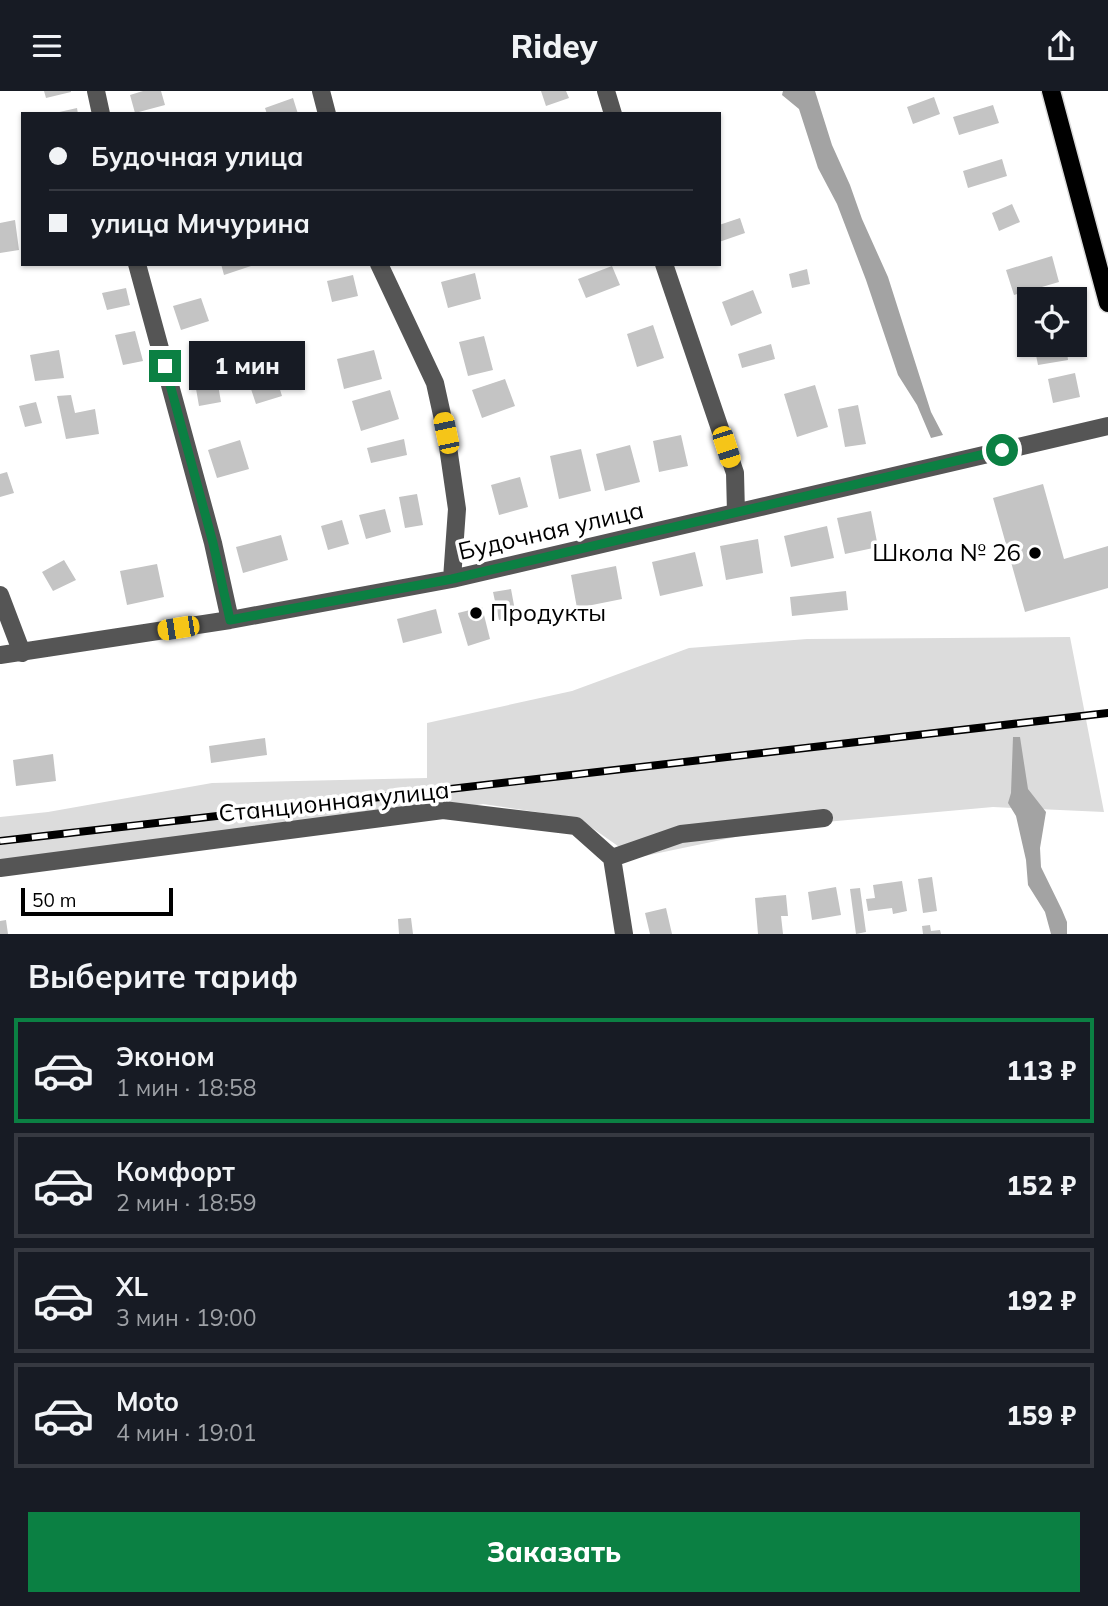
<!DOCTYPE html>
<html lang="ru">
<head>
<meta charset="utf-8">
<style>
	:root { --surface:#171b24; --page:#242831; --text:#f1f3f6; --muted:#9ea1a6; --line:#363941; --accent:#0b8043 }
	body { margin:0; font-family:Mulish,sans-serif; background:var(--page); color:var(--text); height:100vh; display:flex; flex-direction:column; font-size:26px; white-space:nowrap }
	* { box-sizing:border-box; margin:0 }
	p { font-size:23px; color:var(--muted) }
	.icon { flex:none; width:38px; height:38px; fill:none; stroke:currentColor; stroke-width:2; stroke-linecap:round; stroke-linejoin:round }
	.map { position:relative; height:843px; overflow:hidden }
	.details { display:flex; flex-direction:column; background:var(--surface); flex:1 }
	.details>* { flex:none }
	.guide { position:absolute; left:21px; top:21px; width:700px; height:154px; border-radius:0px; box-shadow:0 2px 5px #0004; display:grid; align-content:center; height:154px; padding:0 28px; background:var(--surface) }
	.fabs { position:absolute; left:1017px; top:196px; display:grid; gap:14px }
	.fabs a { display:grid; place-items:center; width:70px; height:70px; border-radius:0px; background:var(--surface); box-shadow:0 2px 5px #0004; font-size:35px }
	.scale { position:absolute; left:21px; bottom:18px; width:152px; box-sizing:border-box; padding-left:7px; border:4px solid #000; border-top:0; font-size:19px; line-height:24px; white-space:nowrap; color:#000; -webkit-text-stroke:5px #fff; paint-order:stroke }
	.end { position:absolute; width:32px; height:32px; margin:-16px; border:9px solid #0b8043; background:#fff; box-shadow:0 0 0 4px #fff }
	.from { border-radius:50% }
	.bubble { position:absolute; height:49px; border-radius:0px; background:var(--surface); box-shadow:0 2px 5px #0004; font-size:23px; font-weight:800; line-height:49px; text-align:center }
	.car { position:absolute; width:21px; height:42px; margin:-21px -10px; border-radius:9px; box-shadow:0 0 5px 2px #0007; background:linear-gradient(#f5c518 24%,#345 0 40%,#f5c518 0 76%,#345 0 86%,#f5c518 0) }
	.guide b { display:flex; align-items:center; gap:24px; height:66px; font-size:26px }
	.guide b+b { border-top:2px solid var(--line) }
	.guide i { width:18px; height:18px; background:var(--text) }
	ul { padding:0; list-style:none }
	li { display:flex; align-items:center; gap:21px; height:105px; margin:0 14px 10px; padding:0 14px; border:4px solid var(--line); border-radius:0px }
	li div { flex:1 }
	li b { display:block; font-size:26px }
	li em { font-style:normal; font-weight:800 }
	li.selected { border-color:var(--accent) }
	li>.icon { width:63px; height:63px; stroke-width:1.5 }
	h2 { padding:0 28px; font-size:32px; line-height:84px }
	.primary-button { display:flex; gap:14px; margin-top:auto; padding:14px 28px }
	.primary-button a { flex:1; height:80px; border-radius:0px; background:var(--accent); color:#fff; font-size:28px; font-weight:800; line-height:80px; text-align:center }
	header { display:flex; justify-content:space-between; align-items:center; height:91px; padding:0 28px; background:var(--surface); font-size:32px; font-weight:800 }
	.map>svg:first-child { display:block }
	.green { fill:#dcdcdc }
	.water { fill:#a3a3a3 }
	.building { fill:#c4c4c4 }
	.lines { fill:none; stroke-linecap:round; stroke-linejoin:round }
	.major-casing { stroke:#dbdbdb; stroke-width:21 }
	.minor { stroke:#555; stroke-width:18 }
	.major { stroke:#000; stroke-width:18 }
	.rail-casing { stroke:#000; stroke-width:8 }
	.rail { stroke:#fff; stroke-width:5; stroke-dasharray:16; stroke-linecap:butt }
	.route { stroke:#0b8043; stroke-width:9 }
	.poi-dot { fill:#000; stroke:#fff; stroke-width:2.5 }
	.labels { text-anchor:middle; stroke-width:7; stroke-linejoin:round; paint-order:stroke }
	.street-label { font-size:24px; fill:#000; stroke:#fff }
	.poi-label { font-size:24px; fill:#000; stroke:#fff; text-anchor:end }
</style>
</head>
<body>
<header><svg class="icon" aria-label="menu" viewBox="0 0 24 24"><path d="M4 6h16M4 12h16M4 18h16"/></svg>Ridey<svg class="icon" aria-label="share" viewBox="0 0 24 24"><path d="M12 15V3M7 8l5-5 5 5M5 13v7h14v-7"/></svg></header>
<div class="map">
<svg width="1108" height="843" viewBox="0 0 1108 843">
	<rect width="100%" height="100%" fill="#fff"/>
	<path class="green" d="M1070 546 1104 721 993 716 792 734 635 767 578 727 483 713 294 746 0 779V726L48 721 212 692 427 687V632L572 600 689 557 807 548Z"/>
	<path class="water" d="M783 0H815L832 54 850 94 862 128 888 186 931 321 943 344 931 347 917 314 898 284 866 189 837 113 818 77 799 18 782 4Z
		M1013 646H1020L1028 698 1046 721 1040 757 1041 776 1062 819 1067 831V843H1051L1045 821 1028 794 1026 769 1016 725 1008 712 1011 702Z"/>
	<path class="building" d="M44 0H71V1L46 7Z
		M143 0H161L165 14 135 22 130 4Z
		M541 0H566L569 7 546 15Z
		M934 6 940 23 913 33 907 16Z
		M293 7 298 23H267L265 17Z
		M993 14 999 32 959 44 953 26Z
		M77 17 78 23H55V22Z
		M1002 68 1007 85 968 97 963 80Z
		M1012 113 1020 131 999 140 992 122Z
		M740 127 745 142 719 151V134Z
		M15 129 19 159 0 162V132Z
		M1052 165 1059 191 1014 204 1006 179Z
		M221 173H254V174L224 184Z
		M612 175 620 194 586 207 578 188Z
		M807 178 810 193 792 197 789 183Z
		M475 182 481 208 448 217 441 191Z
		M353 184 358 205 332 211 327 190Z
		M126 197 130 214 107 219 102 202Z
		M753 199 762 222 731 235 722 211Z
		M201 207 209 230 181 239 173 215Z
		M653 234 664 267 637 276 627 243Z
		M135 240 143 270 123 274 115 244Z
		M484 245 493 279 468 285 459 251Z
		M771 253 775 268 742 277 738 263Z
		M1034 254H1066L1068 269 1038 274Z
		M59 259 64 287 35 290 30 264Z
		M212 259 216 276 193 281 190 263Z
		M374 259 382 288 344 298 337 268Z
		M1075 282 1080 306 1053 312 1048 288Z
		M217 288 221 311 199 315 195 292Z
		M505 288 515 315 482 327 472 299Z
		M277 289 282 305 256 313 251 298Z
		M815 294 828 336 797 346 784 303Z
		M390 299 399 328 361 340 352 310Z
		M71 304 75 322 95 318 99 343 66 348 57 305Z
		M36 311 42 332 25 336 19 315Z
		M858 314 866 353 845 356 838 318Z
		M681 344 688 375 659 381 653 350Z
		M404 348 407 364 371 372 367 357Z
		M240 349 249 378 217 387 208 359Z
		M630 354 640 391 605 400 596 363Z
		M581 358 591 400 559 408 550 365Z
		M7 381 14 402 0 406V383Z
		M520 386 528 416 499 424 491 394Z
		M1043 393 1064 468 1108 455V497L1025 521 993 407Z
		M417 403 423 434 405 437 399 406Z
		M385 418 391 441 366 448 359 424Z
		M871 420 878 456 845 463 837 427Z
		M342 429 349 453 328 459 321 435Z
		M827 435 834 467 791 476 784 445Z
		M281 444 288 469 243 482 236 456Z
		M758 448 763 482 726 489 720 455Z
		M695 461 703 495 660 505 652 471Z
		M64 469 76 489 53 500 42 481Z
		M157 473 164 506 127 514 120 480Z
		M616 475 622 508 577 517 571 484Z
		M511 498 516 525 499 529 493 501Z
		M846 500 848 519 792 525 790 506Z
		M482 516 490 548 468 555 458 522Z
		M436 518 442 542 403 552 397 528Z
		M265 647 267 664 211 672 209 655Z
		M53 663 56 690 16 695 13 669Z
		M932 786 937 820 923 822 918 788Z
		M902 790 907 820 893 823 892 817 868 820 866 808 875 807 873 794Z
		M836 796 841 824 812 829 808 801Z
		M860 797 866 841 856 843 850 798Z
		M786 804 788 825H781L783 843H758L755 807Z
		M666 817 672 843H650L645 822Z
		M411 827 413 843H399L398 828Z
		M6 829 8 843H0V830Z
		M930 834 931 840 940 839 941 843H923L922 835Z"/>
	<g class="lines">
		<g class="major-casing">
			<path id="major" d="M1051 0 1108 212"/>
		</g>
		<path class="minor" d="M96 0 101 23
			M321 0 327 23
			M606 0 613 23
			M137 173 213 452 230 529
			M379 173 435 292 446 342 457 418 452 488
			M664 173 735 382 736 422
			M0 504 22 562
			M0 564 230 529 452 488 1108 335
			M612 767 681 743 824 727
			M612 767 624 843
			M0 777 443 719 576 735 612 767"/>
		<use href="#major" class="major"/>
		<g class="rail-casing">
			<path id="rail" d="M0 750 1108 622"/>
		</g>
		<use href="#rail" class="rail"/>
	</g>
	<g class="lines">
		<path class="route" d="M165 275 213 452 230 529 452 488 1002 359"/>
	</g>
	<g class="poi-dot">
		<circle cx="1035" cy="462" r="7"/>
		<circle cx="476" cy="522" r="7"/>
	</g>
	<g class="labels">
		<g class="street-label">
			<text transform="translate(551 440) rotate(-13)" y="8">Будочная улица</text>
			<text transform="translate(334 711) rotate(-6)" y="8">Станционная улица</text>
		</g>
		<g class="poi-label">
			<text x="1021" y="470">Школа № 26</text>
			<text x="490" y="530" text-anchor="start">Продукты</text>
		</g>
	</g>
</svg>
<div class="fabs">
<a><svg class="icon" aria-label="locate" viewBox="0 0 24 24"><circle cx="12" cy="12" r="6"/><path d="M12 2v4M12 18v4M2 12h4M18 12h4"/></svg></a>
</div>
<div class="scale">50 m</div>
<i class="end from" style="left:1002px;top:359px"></i>
<i class="end" style="left:165px;top:275px"></i>
<div class="bubble" style="left:189px;top:250px;width:116px">1 мин</div>
<i class="car" style="left:446px;top:342px;rotate:348deg"></i>
<i class="car" style="left:726px;top:356px;rotate:162deg"></i>
<i class="car" style="left:178px;top:537px;rotate:261deg"></i>
<div class="guide">
<b><i class="from"></i>Будочная улица</b>
<b><i></i>улица Мичурина</b>
</div>
</div>
<section class="details">
<h2>Выберите тариф</h2>
<ul>
<li class="selected"><svg class="icon" aria-label="car" viewBox="0 0 24 24"><path d="M5 17H2v-5l4-1 3-4h7l3 4 3 1v5h-3M9 17h6M6 11h13"/><circle cx="7" cy="17" r="2"/><circle cx="17" cy="17" r="2"/></svg><div><b>Эконом</b><p>1 мин · 18:58</p></div><em>113 ₽</em></li>
<li><svg class="icon" aria-label="car" viewBox="0 0 24 24"><path d="M5 17H2v-5l4-1 3-4h7l3 4 3 1v5h-3M9 17h6M6 11h13"/><circle cx="7" cy="17" r="2"/><circle cx="17" cy="17" r="2"/></svg><div><b>Комфорт</b><p>2 мин · 18:59</p></div><em>152 ₽</em></li>
<li><svg class="icon" aria-label="car" viewBox="0 0 24 24"><path d="M5 17H2v-5l4-1 3-4h7l3 4 3 1v5h-3M9 17h6M6 11h13"/><circle cx="7" cy="17" r="2"/><circle cx="17" cy="17" r="2"/></svg><div><b>XL</b><p>3 мин · 19:00</p></div><em>192 ₽</em></li>
<li><svg class="icon" aria-label="car" viewBox="0 0 24 24"><path d="M5 17H2v-5l4-1 3-4h7l3 4 3 1v5h-3M9 17h6M6 11h13"/><circle cx="7" cy="17" r="2"/><circle cx="17" cy="17" r="2"/></svg><div><b>Moto</b><p>4 мин · 19:01</p></div><em>159 ₽</em></li>
</ul>
<div class="primary-button"><a>Заказать</a></div>
</section>
</body>
</html>
